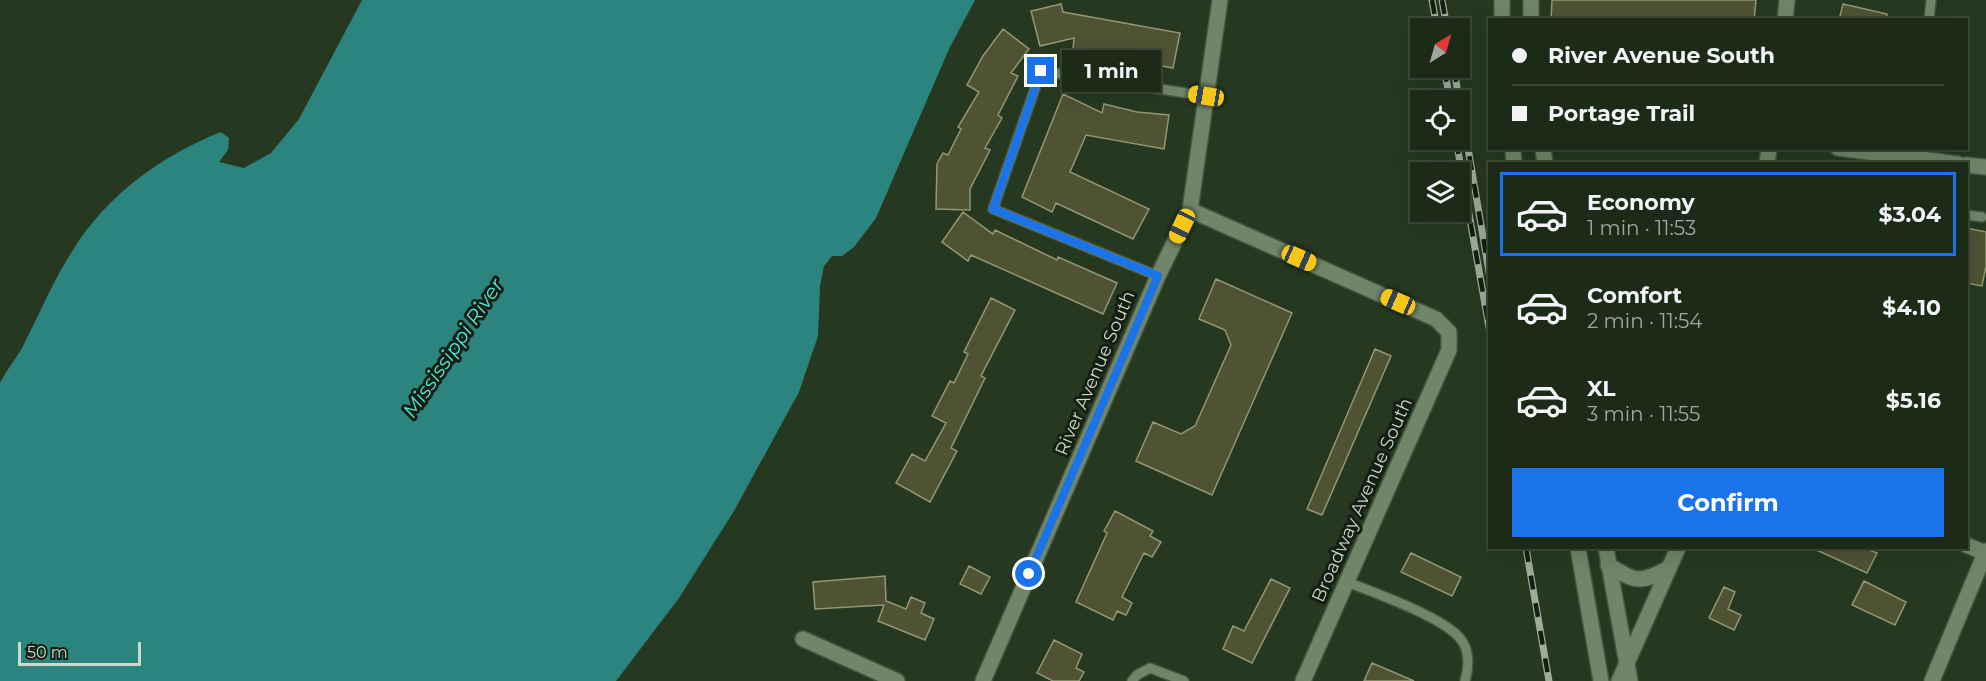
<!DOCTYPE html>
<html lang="en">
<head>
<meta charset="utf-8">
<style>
	:root { --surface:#1c2b18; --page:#293725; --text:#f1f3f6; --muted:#a0a7a2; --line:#3a4737; --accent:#1a73e8 }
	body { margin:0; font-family:Montserrat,sans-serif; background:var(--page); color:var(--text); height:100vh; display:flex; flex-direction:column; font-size:22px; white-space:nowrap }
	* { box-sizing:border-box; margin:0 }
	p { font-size:20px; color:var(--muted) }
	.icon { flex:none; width:33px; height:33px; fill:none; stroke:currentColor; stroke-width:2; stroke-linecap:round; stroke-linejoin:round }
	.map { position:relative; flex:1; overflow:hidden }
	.details { position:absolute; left:1488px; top:162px; width:480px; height:387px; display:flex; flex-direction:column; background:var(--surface); border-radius:0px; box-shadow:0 6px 24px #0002,0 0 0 2px var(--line) }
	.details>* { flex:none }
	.top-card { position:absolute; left:1488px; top:18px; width:480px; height:132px; border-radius:0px; box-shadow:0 6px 24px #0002,0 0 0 2px var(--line); display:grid; align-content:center; height:132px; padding:0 24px; background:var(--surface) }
	.needle { width:39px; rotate:37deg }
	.buttons { position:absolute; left:1410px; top:18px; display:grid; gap:12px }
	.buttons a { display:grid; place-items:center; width:60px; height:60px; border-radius:0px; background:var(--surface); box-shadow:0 6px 24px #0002,0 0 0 2px var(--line); font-size:30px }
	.scale { position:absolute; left:18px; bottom:15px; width:123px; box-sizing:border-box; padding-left:6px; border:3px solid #ced9ca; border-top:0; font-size:16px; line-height:21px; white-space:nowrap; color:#ced9ca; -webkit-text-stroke:4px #151e13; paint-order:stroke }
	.end { position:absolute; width:27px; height:27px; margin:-14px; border:8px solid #1a73e8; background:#fff; box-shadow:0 0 0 3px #fff }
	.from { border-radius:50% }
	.bubble { position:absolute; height:42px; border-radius:0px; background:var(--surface); box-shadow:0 6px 24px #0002,0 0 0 2px var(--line); font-size:20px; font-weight:700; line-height:42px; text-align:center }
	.car { position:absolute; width:18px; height:36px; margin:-18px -9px; border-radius:8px; box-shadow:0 0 4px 2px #0007; background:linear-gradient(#f5c518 24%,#345 0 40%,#f5c518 0 76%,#345 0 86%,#f5c518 0) }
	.top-card b { display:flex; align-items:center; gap:21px; height:57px; font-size:22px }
	.top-card b+b { border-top:2px solid var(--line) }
	.top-card i { width:15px; height:15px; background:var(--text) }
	ul { padding:10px 0 0; list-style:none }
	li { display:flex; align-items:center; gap:18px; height:84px; margin:0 12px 9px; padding:0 12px; border:3px solid transparent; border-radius:0px }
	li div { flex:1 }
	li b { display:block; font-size:22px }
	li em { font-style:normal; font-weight:700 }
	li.on { border-color:var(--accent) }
	li>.icon { width:54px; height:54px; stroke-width:1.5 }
	.cta { display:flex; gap:12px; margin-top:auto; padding:12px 24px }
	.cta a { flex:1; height:69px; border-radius:0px; background:var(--accent); color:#fff; font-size:24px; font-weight:700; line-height:69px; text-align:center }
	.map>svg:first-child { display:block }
	.water { fill:#2c847e }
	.building { fill:#4f5233; stroke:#939775; stroke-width:1.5 }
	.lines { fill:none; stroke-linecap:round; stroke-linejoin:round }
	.lane-casing { stroke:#44543e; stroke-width:12 }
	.street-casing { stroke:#44543e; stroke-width:18 }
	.secondary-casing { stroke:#44543e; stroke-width:18 }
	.lane { stroke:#708569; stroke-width:9 }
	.street { stroke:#708569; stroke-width:15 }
	.secondary { stroke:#708569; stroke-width:15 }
	.rail-casing { stroke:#9eab9a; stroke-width:7 }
	.rail { stroke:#151e13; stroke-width:4.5; stroke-dasharray:14; stroke-linecap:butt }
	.route { stroke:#1a73e8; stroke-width:8 }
	.labels { text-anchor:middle; stroke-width:6; stroke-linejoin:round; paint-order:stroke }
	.street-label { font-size:18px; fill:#ced9ca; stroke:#151e13 }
	.water-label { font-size:20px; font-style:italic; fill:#48ece1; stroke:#151e13 }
</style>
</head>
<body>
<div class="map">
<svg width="1986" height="681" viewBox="0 0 1986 681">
	<rect width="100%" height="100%" fill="#263920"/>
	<path class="water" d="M362 0H975L949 49 876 218 854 247 842 256H832L824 266 820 286 818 336 799 392 734 511 679 598 616 681H0V383C6 371 15 360 22 348 39 315 53 281 73 250 107 195 162 155 221 132L229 138 228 150 219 162 244 168 271 153 299 119Z"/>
	<path class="building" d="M1552 0H1756L1754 20H1551Z
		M1061 4 1063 12 1180 33 1173 68 1073 49 1074 38 1040 46 1031 11Z
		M1843 4 1887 14 1886 20H1839Z
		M1003 29 1029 49 1011 73 1018 76 998 115 1002 118 985 148 990 150 970 189V210L936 209 937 164 943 153 948 155 961 129 958 127 979 92 967 85 983 56Z
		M1063 94 1102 113 1104 104 1137 112 1169 115 1164 149 1086 135 1070 172 1149 209 1133 239 1056 203 1052 212 1022 197Z
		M963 212 993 234 995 230 1057 260 1058 257 1117 283 1103 314 971 255 968 261 942 242Z
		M1966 228 1986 232V266L1982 286 1966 283Z
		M1216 279 1292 313 1212 495 1136 461 1153 422 1181 434 1195 426 1231 345 1225 330 1199 319Z
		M991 298 1015 310 981 376 985 378 951 448 957 451 930 502 896 483 912 454 925 461 946 423 932 416 950 381 954 383 968 354 964 352Z
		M1375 349 1391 356 1322 515 1307 509Z
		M1115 511 1153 531 1150 536 1161 542 1152 557 1144 553 1122 597 1132 603 1126 615 1117 611 1113 620 1076 602 1107 533 1104 531Z
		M1812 548H1864L1877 553 1867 573Z
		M1411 553 1461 577 1452 596 1401 572Z
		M969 566 990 577 981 594 960 584Z
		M885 576 886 601 906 609 911 597 925 603 921 613 934 619 925 640 878 621 884 605 815 609 813 582Z
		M1271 579 1290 588 1252 663 1223 649 1233 626 1244 631Z
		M1864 581 1906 602 1895 625 1852 605Z
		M1724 587 1735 592 1728 609 1741 615 1734 630 1709 618Z
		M1054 640 1082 654 1076 668 1084 672 1079 681H1053L1037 673Z
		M1372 663 1414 681H1364Z"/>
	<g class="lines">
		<g class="lane-casing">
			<path id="lane" d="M1929 20 1931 0
				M1966 215 1982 217
				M1158 276 993 209 1041 71 1206 96
				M1347 582C1375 593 1440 616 1459 637 1470 649 1469 667 1465 681
				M1132 681 1137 675 1150 668 1184 681"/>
		</g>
		<g class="street-casing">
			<path id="street" d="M1785 20 1787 0
				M1838 148 1958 164
				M1767 164 1769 148
				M1966 165 1986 167
				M1190 210 1436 319 1449 332V350L1303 681
				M1966 545 1986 553
				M803 639 897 681
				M983 681 1158 276 1190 210 1220 0
				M1619 681 1678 548
				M1932 681 1986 551"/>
		</g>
		<g class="secondary-casing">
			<path id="secondary" d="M1502 0V20
				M1531 20V0
				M1513 148 1514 164
				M1543 148 1545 164
				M1578 548 1601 681
				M1606 548 1630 681
				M1608 565C1636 582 1640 584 1669 568"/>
		</g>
		<use href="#lane" class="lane"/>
		<use href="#street" class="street"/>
		<use href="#secondary" class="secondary"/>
		<g class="rail-casing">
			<path id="rail" d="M1432 0 1437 28
				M1442 0 1447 28
				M1444 68 1450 100
				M1454 68 1459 100
				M1460 101 1490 278
				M1456 140 1490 333
				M1526 548 1549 681"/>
		</g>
		<use href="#rail" class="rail"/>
	</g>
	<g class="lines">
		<path class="route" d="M1029 574 1158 276 993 209 1041 71"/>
	</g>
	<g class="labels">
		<g class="street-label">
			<text transform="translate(1095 373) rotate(-67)" y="6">River Avenue South</text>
			<text transform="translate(1362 500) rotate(-66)" y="6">Broadway Avenue South</text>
		</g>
		<g class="water-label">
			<text transform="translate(453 348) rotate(-56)" y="7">Mississippi River</text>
		</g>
	</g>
</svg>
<div class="buttons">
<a><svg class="needle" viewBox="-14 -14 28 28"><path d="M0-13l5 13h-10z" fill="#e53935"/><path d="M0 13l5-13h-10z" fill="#a0a7a2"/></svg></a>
<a><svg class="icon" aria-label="locate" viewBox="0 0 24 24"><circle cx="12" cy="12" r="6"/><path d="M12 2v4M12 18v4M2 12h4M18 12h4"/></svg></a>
<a><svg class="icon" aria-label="layers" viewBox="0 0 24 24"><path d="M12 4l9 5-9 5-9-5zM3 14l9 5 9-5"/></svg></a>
</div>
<div class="scale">50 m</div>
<i class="end from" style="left:1029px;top:574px"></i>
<i class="end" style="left:1041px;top:71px"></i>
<div class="bubble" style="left:1062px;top:50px;width:99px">1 min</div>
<i class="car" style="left:1206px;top:96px;rotate:279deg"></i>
<i class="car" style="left:1182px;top:226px;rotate:205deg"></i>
<i class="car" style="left:1299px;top:258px;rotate:114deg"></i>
<i class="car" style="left:1398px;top:302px;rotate:294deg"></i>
<div class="top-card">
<b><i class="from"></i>River Avenue South</b>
<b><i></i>Portage Trail</b>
</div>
<section class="details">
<ul>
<li class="on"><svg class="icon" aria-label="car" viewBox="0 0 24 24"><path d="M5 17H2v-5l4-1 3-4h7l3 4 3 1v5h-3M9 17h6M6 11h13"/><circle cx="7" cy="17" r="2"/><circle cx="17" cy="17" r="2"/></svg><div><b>Economy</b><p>1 min · 11:53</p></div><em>$3.04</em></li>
<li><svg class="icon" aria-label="car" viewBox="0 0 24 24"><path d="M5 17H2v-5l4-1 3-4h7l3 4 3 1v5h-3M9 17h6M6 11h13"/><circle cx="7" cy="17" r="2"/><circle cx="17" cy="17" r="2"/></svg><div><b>Comfort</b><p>2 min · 11:54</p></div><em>$4.10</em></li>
<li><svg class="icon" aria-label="car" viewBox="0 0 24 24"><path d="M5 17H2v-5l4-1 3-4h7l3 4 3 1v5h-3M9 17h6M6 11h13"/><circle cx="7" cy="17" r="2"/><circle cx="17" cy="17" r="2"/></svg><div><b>XL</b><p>3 min · 11:55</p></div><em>$5.16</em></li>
</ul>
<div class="cta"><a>Confirm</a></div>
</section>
</div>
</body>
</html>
